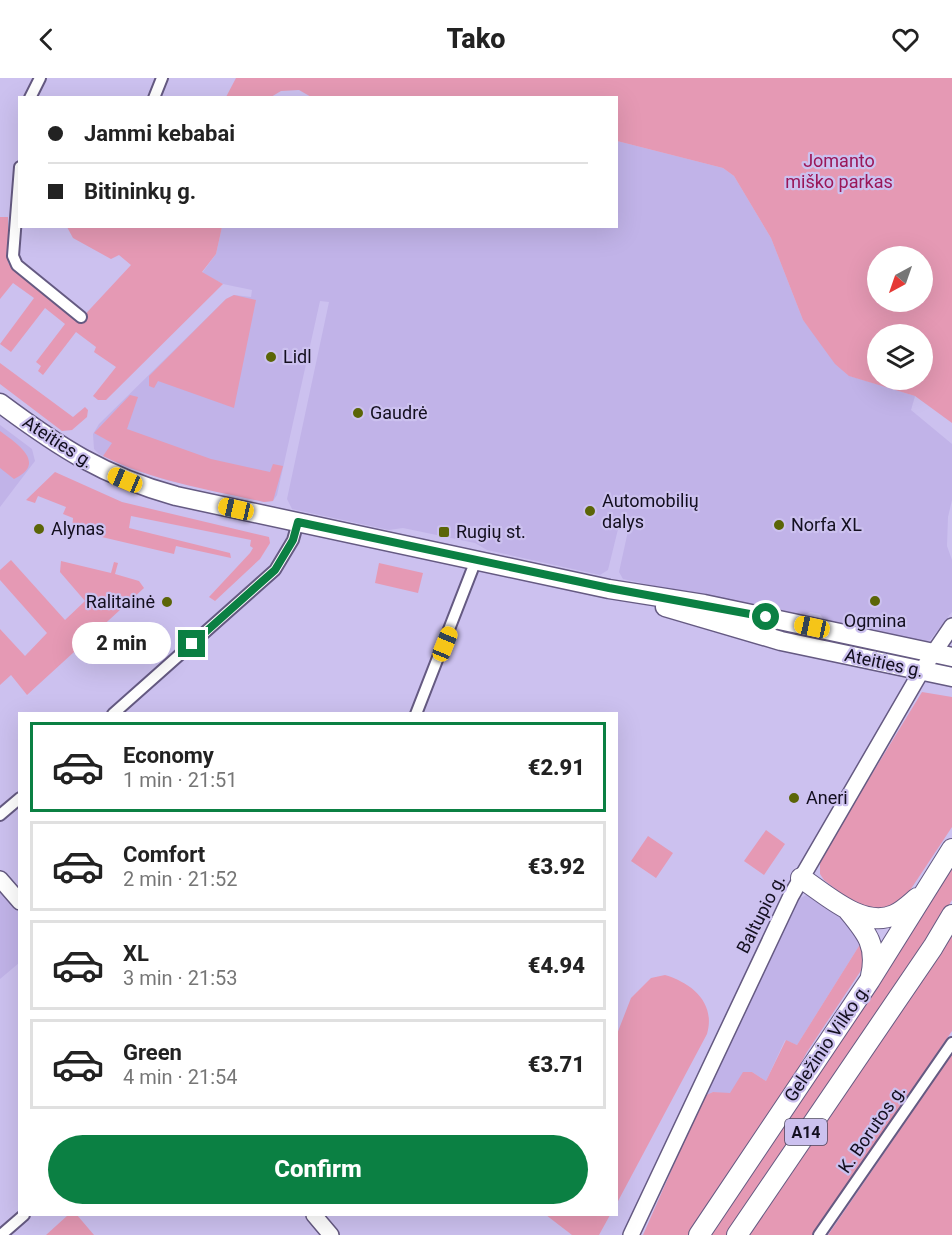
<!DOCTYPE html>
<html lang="en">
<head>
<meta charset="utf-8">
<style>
	:root { --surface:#fff; --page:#f6f6f6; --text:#222; --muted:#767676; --line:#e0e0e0; --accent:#0b8043 }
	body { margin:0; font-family:Roboto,sans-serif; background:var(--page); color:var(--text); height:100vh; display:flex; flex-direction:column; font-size:22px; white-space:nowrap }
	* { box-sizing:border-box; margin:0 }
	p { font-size:20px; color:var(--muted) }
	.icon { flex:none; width:33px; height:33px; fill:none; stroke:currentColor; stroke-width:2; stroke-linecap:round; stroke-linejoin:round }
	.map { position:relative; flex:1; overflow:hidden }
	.side { position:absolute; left:18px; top:634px; width:600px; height:504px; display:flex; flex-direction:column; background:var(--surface); border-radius:0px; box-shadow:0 6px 24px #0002 }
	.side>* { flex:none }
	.top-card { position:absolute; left:18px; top:18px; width:600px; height:132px; border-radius:0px; box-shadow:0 6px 24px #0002; display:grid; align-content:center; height:132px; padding:0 30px; background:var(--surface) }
	.needle { width:39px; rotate:220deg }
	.tools { position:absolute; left:867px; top:168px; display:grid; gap:12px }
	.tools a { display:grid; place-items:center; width:66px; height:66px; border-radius:50%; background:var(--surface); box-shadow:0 6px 24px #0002; font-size:30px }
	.end { position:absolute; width:27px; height:27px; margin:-14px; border:8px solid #0b8043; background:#fff; box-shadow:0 0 0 3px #fff }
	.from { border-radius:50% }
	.bubble { position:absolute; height:42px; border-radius:21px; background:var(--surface); box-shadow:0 6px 24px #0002; font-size:20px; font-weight:800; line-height:42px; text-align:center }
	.car { position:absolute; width:18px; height:36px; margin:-18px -9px; border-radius:8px; box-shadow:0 0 4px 2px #0007; background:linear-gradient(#f5c518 24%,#345 0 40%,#f5c518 0 76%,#345 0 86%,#f5c518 0) }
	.top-card b { display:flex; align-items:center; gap:21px; height:57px; font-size:22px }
	.top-card b+b { border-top:2px solid var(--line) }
	.top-card i { width:15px; height:15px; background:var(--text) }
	ul { padding:10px 0 0; list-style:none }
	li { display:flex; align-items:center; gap:18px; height:90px; margin:0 12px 9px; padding:0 18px; border:3px solid var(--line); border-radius:0px }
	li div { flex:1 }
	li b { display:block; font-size:22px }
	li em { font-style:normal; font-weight:800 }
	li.active { border-color:var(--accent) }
	li>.icon { width:54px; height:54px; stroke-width:1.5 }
	.button { display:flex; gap:12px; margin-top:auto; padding:12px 30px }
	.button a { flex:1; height:69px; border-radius:36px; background:var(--accent); color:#fff; font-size:24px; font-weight:800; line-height:69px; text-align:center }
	header { display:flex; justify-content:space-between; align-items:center; height:78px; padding:0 30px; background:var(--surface); font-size:27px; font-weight:800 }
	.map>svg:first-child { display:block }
	.built { fill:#c1b3e8 }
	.green { fill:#e599b4; fill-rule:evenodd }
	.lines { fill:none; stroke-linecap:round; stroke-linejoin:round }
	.street-casing { stroke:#655a82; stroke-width:14 }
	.secondary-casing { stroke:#655a82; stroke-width:18 }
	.primary-casing { stroke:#655a82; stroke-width:21 }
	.highway-casing { stroke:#655a82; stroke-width:22 }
	.street { stroke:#fff; stroke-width:10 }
	.secondary { stroke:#fff; stroke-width:15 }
	.primary { stroke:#fff; stroke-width:18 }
	.highway { stroke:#fff; stroke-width:20 }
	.route { stroke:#0b8043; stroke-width:8 }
	.poi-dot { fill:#5b6507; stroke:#ccc1ef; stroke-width:2 }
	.labels { text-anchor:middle; stroke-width:4.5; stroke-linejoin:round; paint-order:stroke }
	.shield { fill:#ccc1ef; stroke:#4a445d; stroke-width:1.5 }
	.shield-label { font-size:16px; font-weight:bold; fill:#130f1f }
	.park-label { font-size:18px; fill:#9a1658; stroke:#ccc1ef }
	.poi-label { font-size:18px; fill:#130f1f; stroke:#ccc1ef; text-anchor:start }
	.street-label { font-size:18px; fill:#130f1f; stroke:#ccc1ef }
</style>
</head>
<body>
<header><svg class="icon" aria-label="back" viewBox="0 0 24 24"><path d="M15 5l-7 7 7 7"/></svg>Tako<svg class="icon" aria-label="heart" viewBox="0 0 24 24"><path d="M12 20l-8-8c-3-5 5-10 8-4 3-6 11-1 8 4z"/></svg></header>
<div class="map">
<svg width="952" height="1157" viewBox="0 0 952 1157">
	<rect width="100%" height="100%" fill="#ccc1ef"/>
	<path class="built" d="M617 63 723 90 734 98 771 160 803 242 850 298 915 318 911 332 952 366V422L948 439 947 468 952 482V534L930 562 921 565 883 558 872 552 824 542 820 536 810 534 801 540 623 501 619 494 630 444 620 443 608 492 600 497 487 472 475 465 403 450 389 452 292 431 287 421 329 224 320 223 277 417 273 423 264 424 167 402 126 389 99 376 94 371 93 356 99 346 226 221 234 217 251 219 252 212 223 206 202 195 216 176 222 149 616 148Z
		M0 347 32 371 35 383 0 429Z
		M0 813 20 835 19 885 0 901Z
		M808 816 848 838 864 860 797 967 785 962 766 1003 752 994 730 1016 713 1014 704 1018 795 823Z"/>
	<path class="green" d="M236 0H952V345L915 318 849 298 835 286 803 242 771 160 734 98 723 90 617 63 616 20H313L299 12 281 13 271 19H226ZM878 178H922V224H878ZM878 256H922V302H878Z
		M0 139H8V185L78 244 131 187 119 177 111 181 73 160 67 149H222L216 176 202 194 223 206 106 322H98L93 318 116 289 94 274 96 269 76 254 43 297 38 293 41 288 36 284 65 246 45 230 11 274 0 266 34 220 13 205 0 221Z
		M234 217 256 222 234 330 158 303 154 310 149 308V298L226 221Z
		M0 285 73 339 85 329 88 332 87 339 72 352 62 353 0 306Z
		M130 317 138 319 127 351 211 381 270 394 273 386 283 388 273 423 264 424C210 412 153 403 103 378L112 365 94 355Z
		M0 353C16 365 48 385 14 401L0 390Z
		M55 394 122 424 269 459 270 465 260 481 215 523 209 519 250 475 253 470 250 468 251 462 131 438 129 450 230 475 231 480 176 468 174 476 72 452 73 440 63 436 66 429 38 418 35 425 26 422Z
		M11 482 65 542 85 523 60 494 61 483 111 495 114 484 118 485 115 496 139 503 144 510 27 617 11 597 0 607V551L25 578 47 555 0 502V492Z
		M379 485 423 495 418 515 375 505Z
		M922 614 952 619V749L897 832 858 829 824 802 820 796V781Z
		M766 752 785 766 764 797 744 783Z
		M648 758 673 775 656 800 631 783Z
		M952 786V822L936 849 729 1157H706Z
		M952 855V953L812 1157H745L872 967 905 928Z
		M864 860 868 882 807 974 782 1020 691 1157H643L704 1018 713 1014 730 1015 743 994H752L766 1003 786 962 797 967Z
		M665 897C692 905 716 925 707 956L617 1125V956L631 920 651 900Z
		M952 976V1157H828Z
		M68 1137H77L94 1157H46Z
		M546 1137H610L599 1157H572Z"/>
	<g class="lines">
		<g class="street-casing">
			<path id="street" d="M30 20 40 0
				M154 20 162 0
				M20 89 13 178 17 187 81 239
				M113 636 275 492 293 462 298 444
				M416 636 476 482
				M0 737 20 720
				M1 1157 24 1137
				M819 1157 952 965"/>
		</g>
		<g class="secondary-casing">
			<path id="secondary" d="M0 801 20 824
				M314 1137 331 1157
				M631 1157 791 818 922 592 952 548"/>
		</g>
		<g class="primary-casing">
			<path id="primary" d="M0 325C59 369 103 398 176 418L609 511 704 526 952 579
				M665 529 781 563 952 599"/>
		</g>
		<g class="highway-casing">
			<path id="highway" d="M801 800C826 816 862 851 894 837 903 833 910 826 917 820
				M847 831C866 854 878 867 871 898
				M699 1157 870 902 952 771
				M737 1157 933 869 952 837"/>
		</g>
		<use href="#street" class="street"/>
		<use href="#secondary" class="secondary"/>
		<use href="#primary" class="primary"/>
		<use href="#highway" class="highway"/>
	</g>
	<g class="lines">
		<path class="route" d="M192 566 275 492 293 462 298 444 609 510 766 539"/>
	</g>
	<g class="poi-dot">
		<circle cx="271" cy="279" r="6"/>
		<circle cx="358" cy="335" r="6"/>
		<circle cx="590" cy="433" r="6"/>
		<circle cx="779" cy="447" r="6"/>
		<circle cx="39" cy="451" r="6"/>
		<rect x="438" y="448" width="12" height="12" rx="3"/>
		<circle cx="875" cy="523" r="6"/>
		<circle cx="167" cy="524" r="6"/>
		<circle cx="794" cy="720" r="6"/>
	</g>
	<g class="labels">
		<rect class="shield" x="785" y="1041" width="42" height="26" rx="4.5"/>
		<g class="shield-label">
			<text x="806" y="1060">A14</text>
		</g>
		<g class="park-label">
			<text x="839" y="89">Jomanto<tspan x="839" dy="21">miško parkas</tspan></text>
		</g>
		<g class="poi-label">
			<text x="283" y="285">Lidl</text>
			<text x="370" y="341">Gaudrė</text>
			<text x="602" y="429">Automobilių<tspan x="602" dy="21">dalys</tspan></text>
			<text x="791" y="453">Norfa XL</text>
			<text x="51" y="457">Alynas</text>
			<text x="456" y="460">Rugių st.</text>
			<text x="155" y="530" text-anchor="end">Ralitainė</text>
			<text x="875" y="549" text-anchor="middle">Ogmina</text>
			<text x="806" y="726">Aneri</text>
		</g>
		<g class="street-label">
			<text transform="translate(58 364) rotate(33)" y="6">Ateities g.</text>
			<text transform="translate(884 585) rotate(12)" y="6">Ateities g.</text>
			<text transform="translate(761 836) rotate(-63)" y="6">Baltupio g.</text>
			<text transform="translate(827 965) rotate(-56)" y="6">Geležinio Vilko g.</text>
			<text transform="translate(872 1051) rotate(-55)" y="6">K. Borutos g.</text>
		</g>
	</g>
</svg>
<div class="tools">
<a><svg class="needle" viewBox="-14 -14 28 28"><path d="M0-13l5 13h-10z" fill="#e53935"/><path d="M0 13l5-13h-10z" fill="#767676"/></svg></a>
<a><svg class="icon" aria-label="layers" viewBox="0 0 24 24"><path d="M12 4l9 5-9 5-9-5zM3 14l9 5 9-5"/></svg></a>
</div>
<i class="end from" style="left:766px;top:539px"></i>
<i class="end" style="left:192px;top:566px"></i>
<div class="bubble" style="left:72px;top:544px;width:99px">2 min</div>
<i class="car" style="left:125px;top:402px;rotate:293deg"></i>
<i class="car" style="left:236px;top:431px;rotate:283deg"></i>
<i class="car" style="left:812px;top:549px;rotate:282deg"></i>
<i class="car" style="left:445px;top:566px;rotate:22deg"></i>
<div class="top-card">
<b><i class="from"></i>Jammi kebabai</b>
<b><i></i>Bitininkų g.</b>
</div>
<section class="side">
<ul>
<li class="active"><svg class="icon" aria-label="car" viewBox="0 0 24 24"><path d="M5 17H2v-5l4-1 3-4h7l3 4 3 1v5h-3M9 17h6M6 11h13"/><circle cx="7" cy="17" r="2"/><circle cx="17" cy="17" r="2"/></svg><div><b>Economy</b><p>1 min · 21:51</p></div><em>€2.91</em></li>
<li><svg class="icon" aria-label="car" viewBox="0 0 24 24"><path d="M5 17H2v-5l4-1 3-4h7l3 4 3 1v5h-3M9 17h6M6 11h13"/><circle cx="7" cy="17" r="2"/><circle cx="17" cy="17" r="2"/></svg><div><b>Comfort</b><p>2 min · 21:52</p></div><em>€3.92</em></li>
<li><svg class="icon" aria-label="car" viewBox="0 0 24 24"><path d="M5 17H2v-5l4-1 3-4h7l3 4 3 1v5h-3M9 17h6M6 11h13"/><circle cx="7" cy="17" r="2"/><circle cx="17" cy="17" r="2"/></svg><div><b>XL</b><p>3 min · 21:53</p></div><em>€4.94</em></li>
<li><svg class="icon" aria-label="car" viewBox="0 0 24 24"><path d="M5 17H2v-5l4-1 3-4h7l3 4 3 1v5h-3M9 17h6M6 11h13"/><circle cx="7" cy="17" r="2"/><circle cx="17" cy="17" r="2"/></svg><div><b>Green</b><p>4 min · 21:54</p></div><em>€3.71</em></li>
</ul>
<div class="button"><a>Confirm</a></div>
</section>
</div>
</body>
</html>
